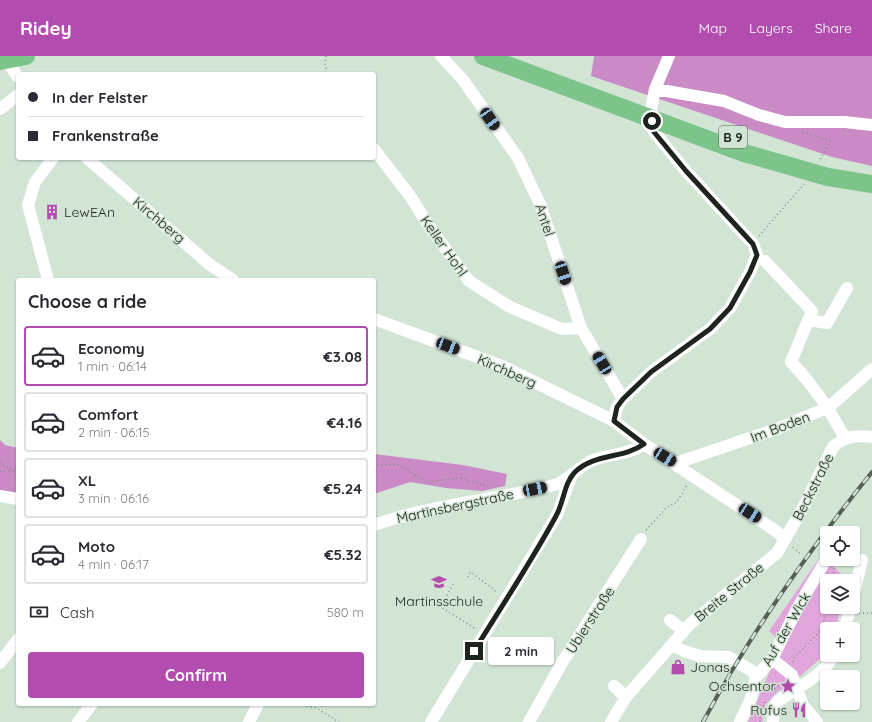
<!DOCTYPE html>
<html lang="en">
<head>
<meta charset="utf-8">
<style>
	:root { --surface:#fff; --page:#f2f2f3; --text:#2b2b33; --muted:#7c7c81; --line:#e1e1e2; --accent:#b34caf }
	body { margin:0; font-family:Quicksand,sans-serif; background:var(--page); color:var(--text); height:100vh; display:flex; flex-direction:column; font-size:15px; white-space:nowrap }
	* { box-sizing:border-box; margin:0 }
	p { font-size:13px; color:var(--muted) }
	.icon { flex:none; width:22px; height:22px; fill:none; stroke:currentColor; stroke-width:2; stroke-linecap:round; stroke-linejoin:round }
	.map { position:relative; flex:1; overflow:hidden }
	.details { position:absolute; left:16px; top:222px; width:360px; height:428px; display:flex; flex-direction:column; background:var(--surface); border-radius:4px; box-shadow:0 1px 3px #0004 }
	.details>* { flex:none }
	.top-card { position:absolute; left:16px; top:16px; width:360px; height:88px; border-radius:4px; box-shadow:0 1px 3px #0004; display:grid; align-content:center; height:88px; padding:0 12px; background:var(--surface) }
	.fabs { position:absolute; left:820px; top:470px; display:grid; gap:8px }
	.fabs a { display:grid; place-items:center; width:40px; height:40px; border-radius:4px; background:var(--surface); box-shadow:0 1px 3px #0004; font-size:20px }
	.end { position:absolute; width:18px; height:18px; margin:-9px; border:5px solid #1d241e; background:#fff; box-shadow:0 0 0 2px #fff }
	.from { border-radius:50% }
	.bubble { position:absolute; height:28px; border-radius:4px; background:var(--surface); box-shadow:0 1px 3px #0004; font-size:13px; font-weight:700; line-height:28px; text-align:center }
	.car { position:absolute; width:12px; height:24px; margin:-12px -6px; border-radius:5px; box-shadow:0 0 3px 1px #0007; background:linear-gradient(#222 24%,#8ab4d8 0 40%,#222 0 76%,#8ab4d8 0 86%,#222 0) }
	.top-card b { display:flex; align-items:center; gap:14px; height:38px; font-size:15px }
	.top-card b+b { border-top:1px solid var(--line) }
	.top-card i { width:10px; height:10px; background:var(--text) }
	ul { padding:0; list-style:none }
	li { display:flex; align-items:center; gap:12px; height:60px; margin:0 8px 6px; padding:0 4px; border:2px solid var(--line); border-radius:4px }
	li div { flex:1 }
	li b { display:block; font-size:15px }
	li em { font-style:normal; font-weight:700 }
	li.on { border-color:var(--accent) }
	li>.icon { width:36px; height:36px; stroke-width:1.5 }
	h2 { padding:0 12px; font-size:18px; line-height:48px }
	.pay { display:flex; align-items:center; gap:10px; height:44px; padding:0 12px; font-size:15px }
	.pay p { margin-inline-start:auto }
	.primary-button { display:flex; gap:8px; margin-top:auto; padding:8px 12px }
	.primary-button a { flex:1; height:46px; border-radius:4px; background:var(--accent); color:#fff; font-size:16px; font-weight:700; line-height:46px; text-align:center }
	header { display:flex; align-items:center; gap:24px; box-sizing:border-box; height:56px; padding:0 20px; background:var(--accent); color:#fff }
	header strong { font-size:19px }
	nav { display:flex; gap:22px; margin-inline-start:auto; font-size:14px }
	.map>svg:first-child { display:block }
	.green { fill:#e0a5db }
	.forest { fill:#c98ac5 }
	.lines { fill:none; stroke-linecap:round; stroke-linejoin:round }
	.path { stroke:#808d82; stroke-width:1.5; stroke-dasharray:1 3; stroke-linecap:butt }
	.minor { stroke:#fff; stroke-width:12 }
	.highway { stroke:#7cc489; stroke-width:18 }
	.rail-casing { stroke:#555f56; stroke-width:4 }
	.rail { stroke:#d2e5d5; stroke-width:2.5; stroke-dasharray:8; stroke-linecap:butt }
	.route { stroke:#1d241e; stroke-width:5 }
	.labels { text-anchor:middle; stroke-width:3; stroke-linejoin:round; paint-order:stroke }
	.shield { fill:#d2e5d5; stroke:#535e55; stroke-width:1 }
	.shield-label { font-size:13px; font-weight:bold; fill:#1d241e }
	.poi-label { font-size:14px; fill:#1d241e; stroke:#d2e5d5; text-anchor:start }
	.street-label { font-size:14px; fill:#1d241e; stroke:#d2e5d5 }
</style>
</head>
<body>
<header>
<strong>Ridey</strong>
<nav><a>Map</a><a>Layers</a><a>Share</a></nav>
</header>
<div class="map">
<svg width="872" height="666" viewBox="0 0 872 666">
	<rect width="100%" height="100%" fill="#d2e5d5"/>
	<path class="green" d="M818 504 828 506 846 522 845 525H827V551H841L835 573H827V595L820 603 790 629 777 636 766 648 762 656 763 666H748L782 587 769 575Z"/>
	<path class="forest" d="M594 0H872V110L832 101 591 20Z
		M0 384 5 389 18 392V439L0 436Z
		M374 398 463 409 507 418 505 430 482 435 446 432 410 426 374 438Z"/>
	<g class="lines">
		<path class="path" d="M326 0 325 7 327 18
			M803 76 830 85 819 106
			M759 180 804 128
			M0 406 10 413 18 414
			M374 410 397 408 427 426 460 422 490 431
			M0 415 18 416
			M646 474 667 451 677 446 687 429
			M793 491 801 498
			M468 521 471 516 498 537
			M832 525 835 509
			M453 528 441 551 476 573
			M859 557H872
			M793 606 794 602 822 573 827 550
			M772 636 776 631 784 628
			M299 648 316 652 339 666
			M760 666V659L766 643"/>
		<path class="minor" d="M3 0 18 21
			M441 0 463 24 518 102 540 148 581 272 623 343
			M655 33 724 45 759 59 785 66H845L872 69
			M0 53 18 39
			M374 93 410 140 429 170 469 225 510 251 562 273 581 272
			M87 102 209 208 233 224
			M765 205 812 255 791 306C814 330 829 353 845 382
			M48 224 28 149 35 126 53 102
			M374 263 502 310 614 365 644 388 776 475 785 484
			M808 264 827 267 847 232
			M614 365 617 351 623 343 651 316 710 273 730 252 750 216 757 199 753 188 686 115 654 76 651 53 655 33 669 0
			M676 407 777 373 829 351 872 313
			M0 440 18 443
			M374 469C433 448 497 444 558 428 570 422 579 411 591 405 609 397 627 400 644 388
			M853 541 862 504
			M670 564 684 575
			M844 573 851 551
			M672 589 684 595 700 600 728 601 752 615 756 621
			M772 603 792 619 803 649 817 666
			M0 607 18 583
			M614 630 626 641
			M78 666 92 648
			M249 666 258 648
			M431 666 557 459 571 421
			M529 666 563 605 641 483
			M611 666 626 641 690 568 777 497 804 450 833 391C845 380 856 379 872 381
			M740 666 751 642 756 621 772 603 798 551 827 502
			M773 666 774 651 778 645 809 625 823 614 835 599"/>
		<path class="highway" d="M483 0 744 97 828 121 872 128
			M0 5 26 0"/>
		<g class="rail-casing">
			<path id="rail" d="M703 666C750 578 809 494 872 416"/>
		</g>
		<use href="#rail" class="rail"/>
	</g>
	<g class="lines">
		<path class="route" d="M474 595C502 550 531 506 556 460 564 446 564 427 575 416 595 397 623 403 644 388L614 365 617 351 623 343 651 316 710 273 730 252 750 216 757 199 753 188 686 115 654 76 652 65"/>
	</g>
	<defs>
		<g id="building-bare" transform="scale(1.2)"><path d="M-4-6H4V6H1V3H-1V6H-4ZM-2.5-4.3h1.7v1.8h-1.7ZM.8-4.3h1.7v1.8H.8ZM-2.5-1h1.7V.8h-1.7ZM.8-1h1.7V.8H.8Z" fill="#b34caf" stroke="#d2e5d5" stroke-width="2.5" paint-order="stroke"/></g>
		<g id="school-bare" transform="scale(1.2)"><path d="M0-5L7-2L0 1L-7-2ZM-4 1L0 2.5L4 1V4Q0 6-4 4Z" fill="#b34caf" stroke="#d2e5d5" stroke-width="2.5" paint-order="stroke"/></g>
		<g id="shop-bare" transform="scale(1.2)"><path d="M-5-2.5h2.3a2.7 3.5 0 0 1 5.4 0H5L5.5 6h-11ZM-1.5-2.5h3a1.5 2.3 0 0 0-3 0Z" fill="#b34caf" stroke="#d2e5d5" stroke-width="2.5" paint-order="stroke"/></g>
		<g id="sight-bare" transform="scale(1.2)"><path d="M0-6L1.8-2.2L6-1.7L2.9 1.2L3.7 5.4L0 3.3L-3.7 5.4L-2.9 1.2L-6-1.7L-1.8-2.2Z" fill="#b34caf" stroke="#d2e5d5" stroke-width="2.5" paint-order="stroke"/></g>
		<g id="restaurant-bare" transform="scale(1.2)"><path d="M-5-6h1v4h1v-4h1v4h1v-4h1v5L-1.5 .5V6h-2V.5L-5-1ZM5-6V6H3V1.5H1.5Q1.5-4 5-6Z" fill="#b34caf" stroke="#d2e5d5" stroke-width="2.5" paint-order="stroke"/></g>
	</defs>
	<g fill-rule="evenodd">
		<use href="#building-bare" x="52" y="156"/>
		<use href="#school-bare" x="439" y="526"/>
		<use href="#shop-bare" x="678" y="611"/>
		<use href="#sight-bare" x="788" y="630"/>
		<use href="#restaurant-bare" x="799" y="654"/>
	</g>
	<g class="labels">
		<rect class="shield" x="719" y="70" width="28" height="22" rx="3"/>
		<g class="shield-label">
			<text x="733" y="86">B 9</text>
		</g>
		<g class="poi-label">
			<text x="64" y="161">LewEAn</text>
			<text x="439" y="550" text-anchor="middle">Martinsschule</text>
			<text x="690" y="616">Jonas</text>
			<text x="776" y="635" text-anchor="end">Ochsentor</text>
			<text x="787" y="659" text-anchor="end">Rufus</text>
		</g>
		<g class="street-label">
			<text transform="translate(159 164) rotate(40)" y="5">Kirchberg</text>
			<text transform="translate(545 164) rotate(71)" y="5">Antel</text>
			<text transform="translate(444 190) rotate(55)" y="5">Keller Hohl</text>
			<text transform="translate(507 315) rotate(24)" y="5">Kirchberg</text>
			<text transform="translate(780 371) rotate(-21)" y="5">Im Boden</text>
			<text transform="translate(813 431) rotate(-63)" y="5">Beckstraße</text>
			<text transform="translate(455 450) rotate(-12)" y="5">Martinsbergstraße</text>
			<text transform="translate(729 536) rotate(-39)" y="5">Breite Straße</text>
			<text transform="translate(590 564) rotate(-57)" y="5">Ubierstraße</text>
			<text transform="translate(786 573) rotate(-60)" y="5">Auf der Wick</text>
		</g>
	</g>
</svg>
<div class="fabs">
<a><svg class="icon" aria-label="locate" viewBox="0 0 24 24"><circle cx="12" cy="12" r="6"/><path d="M12 2v4M12 18v4M2 12h4M18 12h4"/></svg></a>
<a><svg class="icon" aria-label="layers" viewBox="0 0 24 24"><path d="M12 4l9 5-9 5-9-5zM3 14l9 5 9-5"/></svg></a>
<a>+</a>
<a>−</a>
</div>
<i class="end from" style="left:652px;top:65px"></i>
<i class="end" style="left:474px;top:595px"></i>
<div class="bubble" style="left:488px;top:581px;width:66px">2 min</div>
<i class="car" style="left:490px;top:63px;rotate:145deg"></i>
<i class="car" style="left:563px;top:217px;rotate:162deg"></i>
<i class="car" style="left:448px;top:290px;rotate:111deg"></i>
<i class="car" style="left:602px;top:307px;rotate:329deg"></i>
<i class="car" style="left:665px;top:401px;rotate:121deg"></i>
<i class="car" style="left:535px;top:433px;rotate:79deg"></i>
<i class="car" style="left:750px;top:457px;rotate:123deg"></i>
<div class="top-card">
<b><i class="from"></i>In der Felster</b>
<b><i></i>Frankenstraße</b>
</div>
<section class="details">
<h2>Choose a ride</h2>
<ul>
<li class="on"><svg class="icon" aria-label="car" viewBox="0 0 24 24"><path d="M5 17H2v-5l4-1 3-4h7l3 4 3 1v5h-3M9 17h6M6 11h13"/><circle cx="7" cy="17" r="2"/><circle cx="17" cy="17" r="2"/></svg><div><b>Economy</b><p>1 min · 06:14</p></div><em>€3.08</em></li>
<li><svg class="icon" aria-label="car" viewBox="0 0 24 24"><path d="M5 17H2v-5l4-1 3-4h7l3 4 3 1v5h-3M9 17h6M6 11h13"/><circle cx="7" cy="17" r="2"/><circle cx="17" cy="17" r="2"/></svg><div><b>Comfort</b><p>2 min · 06:15</p></div><em>€4.16</em></li>
<li><svg class="icon" aria-label="car" viewBox="0 0 24 24"><path d="M5 17H2v-5l4-1 3-4h7l3 4 3 1v5h-3M9 17h6M6 11h13"/><circle cx="7" cy="17" r="2"/><circle cx="17" cy="17" r="2"/></svg><div><b>XL</b><p>3 min · 06:16</p></div><em>€5.24</em></li>
<li><svg class="icon" aria-label="car" viewBox="0 0 24 24"><path d="M5 17H2v-5l4-1 3-4h7l3 4 3 1v5h-3M9 17h6M6 11h13"/><circle cx="7" cy="17" r="2"/><circle cx="17" cy="17" r="2"/></svg><div><b>Moto</b><p>4 min · 06:17</p></div><em>€5.32</em></li>
</ul>
<div class="pay"><svg class="icon" aria-label="cash" viewBox="0 0 24 24"><path d="M3 7h18v10H3z"/><circle cx="12" cy="12" r="2"/></svg>Cash<p>580 m</p></div>
<div class="primary-button"><a>Confirm</a></div>
</section>
</div>
</body>
</html>
